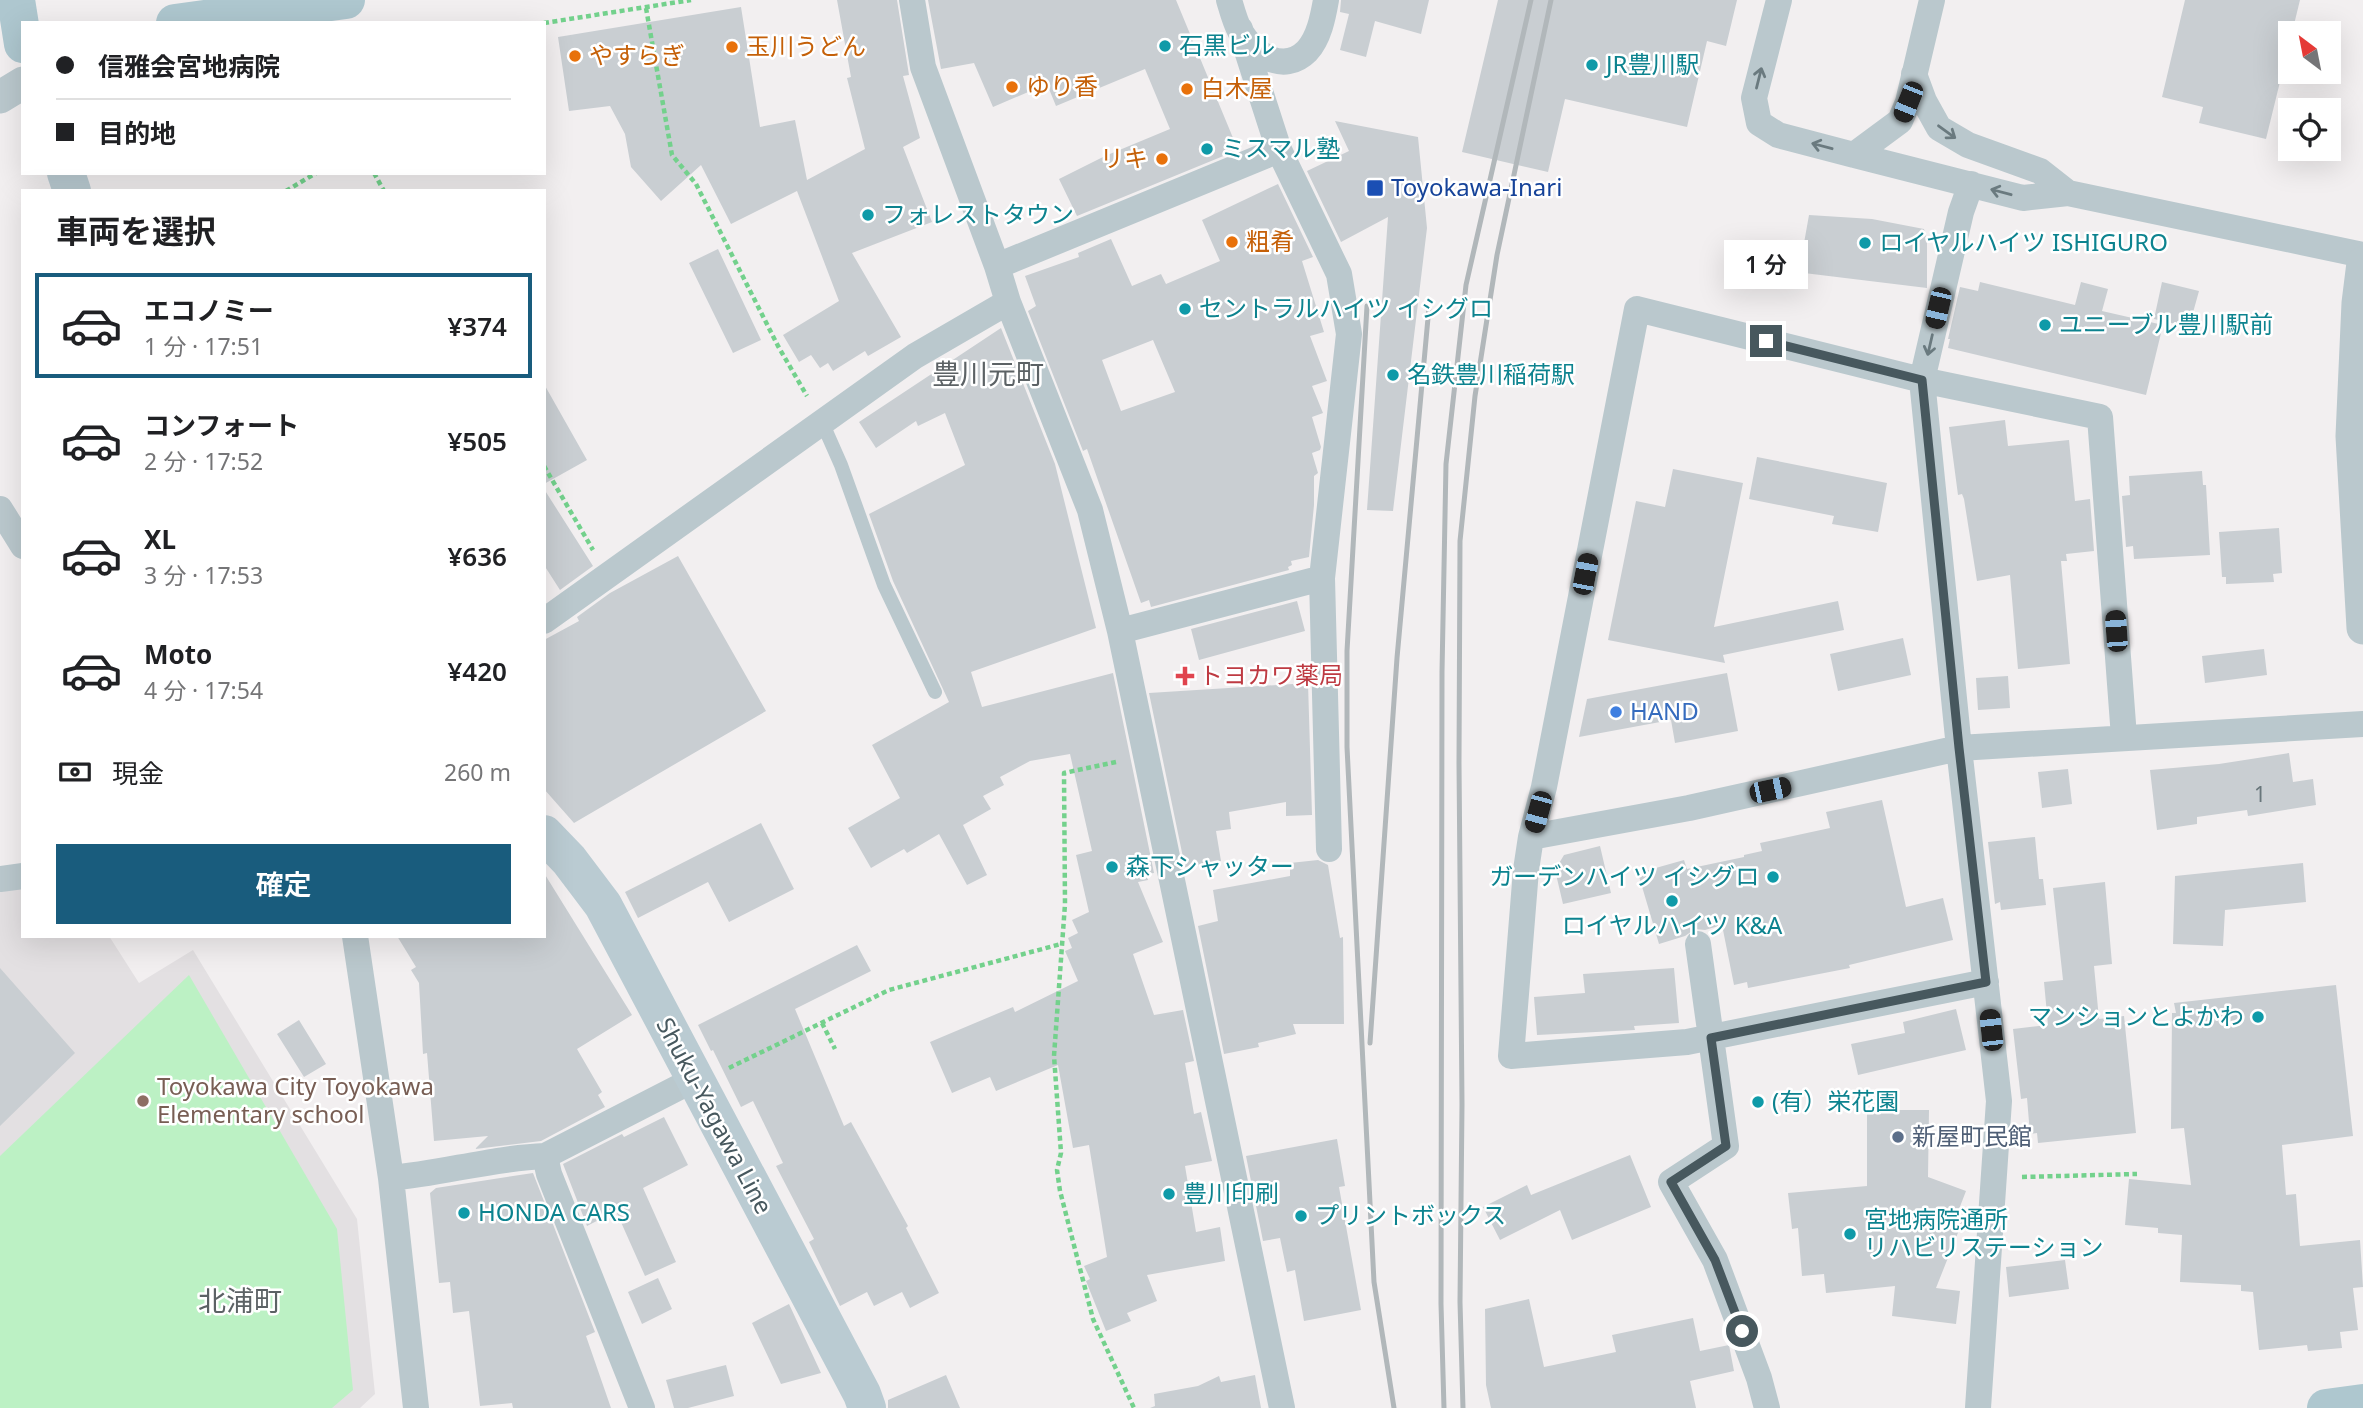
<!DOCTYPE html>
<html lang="ja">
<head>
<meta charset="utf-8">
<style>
	:root { --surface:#fff; --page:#f6f6f6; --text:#202124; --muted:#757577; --line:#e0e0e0; --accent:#195c7d }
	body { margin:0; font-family:"Noto Sans","Noto Sans JP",sans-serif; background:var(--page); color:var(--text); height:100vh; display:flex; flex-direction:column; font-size:26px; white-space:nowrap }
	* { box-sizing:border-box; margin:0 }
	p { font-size:23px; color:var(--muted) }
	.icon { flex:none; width:38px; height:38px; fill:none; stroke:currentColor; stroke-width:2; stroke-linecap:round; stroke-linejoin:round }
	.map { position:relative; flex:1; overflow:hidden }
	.sheet { position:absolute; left:21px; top:189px; width:525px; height:749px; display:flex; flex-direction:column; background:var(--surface); border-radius:0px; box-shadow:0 7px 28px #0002 }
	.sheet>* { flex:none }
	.top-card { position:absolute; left:21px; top:21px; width:525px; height:154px; border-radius:0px; box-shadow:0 7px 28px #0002; display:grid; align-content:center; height:154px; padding:0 35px; background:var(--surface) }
	.needle { width:46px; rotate:328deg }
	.controls { position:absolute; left:2278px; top:21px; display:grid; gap:14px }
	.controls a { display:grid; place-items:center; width:63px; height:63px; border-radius:0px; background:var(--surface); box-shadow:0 7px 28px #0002; font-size:35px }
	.end { position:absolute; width:32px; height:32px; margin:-16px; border:9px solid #47585e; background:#fff; box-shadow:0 0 0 4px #fff }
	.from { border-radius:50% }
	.bubble { position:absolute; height:49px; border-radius:0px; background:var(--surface); box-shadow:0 7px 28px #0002; font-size:23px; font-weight:600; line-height:49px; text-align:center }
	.car { position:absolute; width:21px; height:42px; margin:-21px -10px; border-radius:9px; box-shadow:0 0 5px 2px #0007; background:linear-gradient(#222 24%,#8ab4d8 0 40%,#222 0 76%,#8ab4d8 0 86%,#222 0) }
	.top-card b { display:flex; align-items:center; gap:24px; height:66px; font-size:26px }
	.top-card b+b { border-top:2px solid var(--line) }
	.top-card i { width:18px; height:18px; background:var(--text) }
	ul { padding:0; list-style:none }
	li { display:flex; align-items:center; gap:21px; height:105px; margin:0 14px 10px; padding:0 21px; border:4px solid transparent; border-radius:0px }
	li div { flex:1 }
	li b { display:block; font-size:26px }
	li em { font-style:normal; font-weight:600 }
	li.on { border-color:var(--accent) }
	li>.icon { width:63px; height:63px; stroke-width:1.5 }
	h2 { padding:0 35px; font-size:32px; line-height:84px }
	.pay { display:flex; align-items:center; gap:18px; height:77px; padding:0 35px; font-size:26px }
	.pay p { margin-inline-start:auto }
	.action { display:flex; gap:14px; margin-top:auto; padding:14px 35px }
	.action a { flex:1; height:80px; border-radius:0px; background:var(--accent); color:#fff; font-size:28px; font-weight:600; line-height:80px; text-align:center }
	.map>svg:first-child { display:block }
	.education { fill:#e3e0e2 }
	.green { fill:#bcf1c4 }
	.building { fill:#c9ced2; fill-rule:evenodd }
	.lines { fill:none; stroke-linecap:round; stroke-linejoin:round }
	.path { stroke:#73d18c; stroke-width:4.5; stroke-dasharray:5 3.5; stroke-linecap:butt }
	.service { stroke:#bac8cd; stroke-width:14 }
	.minor { stroke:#bac8cd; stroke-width:26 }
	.tertiary { stroke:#bac8cd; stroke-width:33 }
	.secondary { stroke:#bacbd2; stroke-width:38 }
	.primary { stroke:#aec7cf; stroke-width:38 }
	.rail { stroke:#b1b7ba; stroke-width:5 }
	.oneway { stroke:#6a7a7f }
	.route { stroke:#47585e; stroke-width:9 }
	.culture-dot { fill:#0f9aa8; stroke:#fff; stroke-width:2.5 }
	.food-dot { fill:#e8710a; stroke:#fff; stroke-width:2.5 }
	.transit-dot { fill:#1a4fb4; stroke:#fff; stroke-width:2.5 }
	.health-dot { fill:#e0444e; stroke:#fff; stroke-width:2.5 }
	.shop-dot { fill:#3f7fe0; stroke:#fff; stroke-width:2.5 }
	.education-dot { fill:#8d6e63; stroke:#fff; stroke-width:2.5 }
	.service-dot { fill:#5c6f8a; stroke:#fff; stroke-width:2.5 }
	.labels { text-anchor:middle; stroke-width:5; stroke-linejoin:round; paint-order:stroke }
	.number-label { font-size:21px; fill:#68767b }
	.culture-label { font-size:24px; fill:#0d838f; stroke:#fff; text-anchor:start }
	.food-label { font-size:24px; fill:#c56008; stroke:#fff; text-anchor:start }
	.transit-label { font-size:24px; fill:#164399; stroke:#fff; text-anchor:start }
	.health-label { font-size:24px; fill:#be3a42; stroke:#fff; text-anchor:start }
	.shop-label { font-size:24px; fill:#366cbe; stroke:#fff; text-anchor:start }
	.education-label { font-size:24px; fill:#785e54; stroke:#fff; text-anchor:start }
	.street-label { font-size:24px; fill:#47585e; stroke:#fff }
	.service-label { font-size:24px; fill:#4e5e75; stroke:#fff; text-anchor:start }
	.quarter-label { font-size:28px; fill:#5c6265; stroke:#fff }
</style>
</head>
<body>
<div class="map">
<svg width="2363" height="1408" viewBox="0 0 2363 1408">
	<rect width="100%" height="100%" fill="#f2eff0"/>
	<path class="education" d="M23 887V936H109L139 983 193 950 357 1219 375 1394 360 1408H0V889Z"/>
	<path class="green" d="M189 975 337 1229 353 1390 332 1408H0V1156Z"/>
	<path class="building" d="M837 0H897L909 75 903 76 920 138 903 147 932 222 852 253 901 337 868 356 865 351 833 371 828 363 820 368 811 355 799 362 783 335 839 301 797 191 731 224 701 165 661 201 631 167 625 134 610 106 569 111 558 37 741 7 760 127 795 120 807 180 865 149 847 78 851 77Z
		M928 0H1176L1238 150 1077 216 1059 179 1105 156 1170 129 1145 69 1056 106 1047 84 993 107 974 63 941 69Z
		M1341 0H1429L1421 34 1375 21 1366 57 1340 50 1349 14 1340 12Z
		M1498 0H1737L1726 46 1707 41 1687 127 1565 99 1548 172 1462 152Z
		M2185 0H2300L2266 139 2199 123 2203 107 2162 97Z
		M1335 121 1418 137 1427 228 1393 511 1367 510 1388 217 1341 242 1307 171 1349 151Z
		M1278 184 1313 257 1302 261 1324 332 1310 336 1327 381 1312 386 1323 413 1312 417 1321 447 1320 450 1312 453 1318 473 1314 476V505L1309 557 1291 561 1292 565 1288 567 1289 570 1151 607 1149 600 1141 603 1087 449 1083 451 1028 311 1036 306 1025 276 1079 257 1078 253 1111 239 1132 286 1161 274 1166 284 1220 261 1202 220ZM1153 340 1175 392 1121 411 1102 360Z
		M1809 215 1872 219 1924 229 1927 241V288L1804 273 1801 260Z
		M718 249 761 340 733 353 689 263Z
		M1980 282 2075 305 2081 282 2108 289 2102 311 2163 325 2146 395 1948 348 1950 339H1948L1960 287 1978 291Z
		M2162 282 2199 291 2189 327 2154 319Z
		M1001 328 1055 464 1096 628 971 672 982 707 1113 673 1154 873 1147 874 1148 880 1138 882 1163 942 1133 954 1154 1015 1183 1010 1194 1061 1185 1063 1194 1114 1201 1112 1212 1161 1185 1166 1196 1232 1220 1227 1225 1261 1147 1275 1157 1301 1127 1313 1131 1321 1106 1331 1086 1281 1090 1279 1084 1266 1107 1257 1089 1145 1073 1148 1058 1065 996 1091 990 1077 952 1093 930 1042 1013 1007 1015 1012 1078 981 1065 951 1072 948 1068 938 1078 933 1072 920 1089 912 1076 855 1092 851 1070 754 1030 761 1000 777 1004 785 983 796 991 809 963 825 987 875 967 885 939 834 907 853 904 849 871 868 848 828 900 798 872 745 949 702 893 581 869 514 965 465 945 413 918 426 916 421 876 448 859 422Z
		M544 384 587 460 544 484Z
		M2005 420 2008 446 2069 440 2075 501 2090 499 2094 551 2066 554 2067 561H2061L2070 664 2018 669 2010 575 1977 581 1964 499 1962 494 1958 495 1949 427Z
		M1757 457 1887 483 1878 532 1832 524 1834 516 1749 499Z
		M1673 469 1743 483 1714 627 1838 601 1844 630 1723 655 1725 663 1608 640 1636 501 1665 507Z
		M2202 471 2203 485H2206L2210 555 2134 559 2133 546 2126 547 2122 496 2130 495 2129 476Z
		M544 489 593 566 560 590 544 565Z
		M2279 528 2282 573 2273 574 2274 582 2226 584V577H2222L2219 532Z
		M678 556 766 711 574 823 544 789V640L579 621 577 617 610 593Z
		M1297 601 1305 631 1199 660 1191 629Z
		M1903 638 1911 675 1838 691 1830 654Z
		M2264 649 2267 675 2205 683 2202 656Z
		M1727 673 1738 731 1675 743 1671 720 1579 737 1587 699Z
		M2008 676 2010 708 1978 710 1976 678Z
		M1308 683 1312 815 1286 816V802L1229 812 1231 829 1216 831 1221 861 1185 867 1149 693Z
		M2289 753 2293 782 2313 779 2316 805 2248 816 2247 810 2197 817V824L2157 830 2150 770 2219 764Z
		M2068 769 2072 804 2042 808 2038 772Z
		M1882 800 1906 907 1943 898 1953 940 1849 965 1850 968 1748 988 1747 982 1734 985 1722 925 1705 930 1695 929 1685 936 1659 944 1638 873 1684 860 1687 869 1744 857V855L1762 851 1760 843 1830 828 1826 812Z
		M761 823 794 889 729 922 708 882 638 918 625 892Z
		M2035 837 2039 879H2043L2046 905 2001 910 2000 902 1995 904 1988 842Z
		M1600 846 1611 893 1563 904 1555 870 1564 855Z
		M1318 860 1328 865 1340 938 1343 937 1344 1024H1293L1296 1034 1258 1043 1259 1047 1224 1054 1198 926 1218 921 1213 890 1290 876V863Z
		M2303 863 2306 902 2225 910 2223 946 2173 944 2175 876Z
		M544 873 632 1015 577 1049 602 1092 598 1095 605 1107 541 1141 475 1149 488 1136 434 1141 427 1053 423 1054 419 983 411 970 416 967 397 936H544Z
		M2105 882 2112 964 2094 966 2099 1019 2124 1016 2136 1133 2038 1143 2037 1133 2030 1134 2027 1098 2021 1099 2013 1029 2048 1025 2044 982 2063 980 2053 888Z
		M857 945 871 971 795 1009 844 1126 851 1122 908 1226 906 1228 939 1293 910 1308 902 1292 874 1306 867 1292 840 1306 809 1242 814 1239 776 1166 783 1163 753 1101 741 1107 713 1050 711 1051 698 1025Z
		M0 968 75 1053 0 1126Z
		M1674 968 1679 1023 1634 1026 1635 1030 1537 1035 1534 997 1585 993 1583 974Z
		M2336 985 2353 1136 2282 1145 2286 1195 2296 1194 2300 1246 2360 1240 2363 1287 2353 1288 2358 1330 2340 1332 2342 1348 2308 1351 2307 1345 2259 1350 2253 1292 2241 1291V1285L2180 1282 2182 1235 2158 1233V1228L2125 1225 2129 1179 2191 1185 2184 1128 2171 1129 2172 1013H2176L2174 1003Z
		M1956 1009 1966 1050 1858 1075 1851 1044 1905 1033 1903 1022Z
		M299 1020 326 1064 304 1077 277 1034Z
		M1867 1110H1929L1928 1177 1966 1191 1956 1217 1963 1220 1936 1288 1960 1291 1956 1324 1892 1316 1895 1286 1826 1293 1824 1274 1802 1276 1798 1228 1792 1229 1788 1193 1867 1186Z
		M664 1117 688 1165 643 1188 676 1262 645 1276 616 1211 587 1226 563 1164 622 1134 624 1137Z
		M1337 1139 1345 1186 1339 1187 1361 1310 1304 1321 1295 1270 1287 1272 1280 1238 1263 1241 1246 1156Z
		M1630 1155 1651 1207 1572 1240 1560 1210 1500 1240 1483 1207 1527 1185 1531 1195Z
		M533 1173 595 1332 586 1336 611 1408H513L512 1403 480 1406 469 1311 453 1313 450 1282 439 1283 430 1193 436 1188Z
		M2065 1260 2069 1289 2009 1297 2006 1267Z
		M658 1278 672 1309 642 1324 628 1292Z
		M1529 1299 1544 1367 1616 1352 1612 1335 1693 1318 1700 1351 1729 1345 1734 1371 1690 1381 1696 1408H1491L1486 1385 1485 1309Z
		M789 1304 821 1373 781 1384 752 1323Z
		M726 1365 734 1396 688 1408H674L666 1380Z
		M946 1375 960 1408H888V1400Z
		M1255 1375 1261 1408H1150L1155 1406 1154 1394 1198 1386 1219 1376 1221 1382Z"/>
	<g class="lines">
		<path class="path" d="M646 8 672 155 696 184 778 346 807 396
			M544 23 691 0
			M374 173 384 191
			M286 191 316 173
			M544 466 593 550
			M1116 762 1064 773 1065 904 1054 1056 1061 1153 1057 1170 1060 1191 1093 1319 1134 1408
			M822 1023 835 1049
			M729 1068 889 990 1061 944
			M2022 1177 2137 1174"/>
		<path class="service" d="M822 422 841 465 884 585 935 692"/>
		<path class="minor" d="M912 0 923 67 997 266 1008 302 1090 510 1120 631 1282 1408
			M1229 0C1232 10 1235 22 1240 31 1254 54 1283 75 1307 51 1319 38 1323 17 1326 0
			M1779 0 1754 98 1759 123 1778 135 1854 155 1900 121 1908 102 1932 0
			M1240 29 1279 150 1339 274 1349 334 1322 578 1329 849
			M1914 74 1924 101 1939 128 1968 145 2040 171 2068 193
			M1854 155 2023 198 2068 193 2363 255
			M1971 184 1961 212 1922 380 1959 748 1999 1101 1978 1408
			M997 266 1279 150
			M0 509 23 546
			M544 621 915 356 1008 302
			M1120 631 1322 578
			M1531 837 1689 808 1959 748 2363 724
			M0 879 23 876
			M355 936 391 1178 416 1408
			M1698 944 1726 1146 1671 1182 1715 1260 1759 1378 1767 1408
			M1986 982 1687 1042 1511 1056 1526 870 1531 837 1544 787 1637 309 1922 380 2100 417 2124 737
			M545 1156 549 1174 642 1408
			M391 1178C443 1173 494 1158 545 1156L695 1079"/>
		<path class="tertiary" d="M0 97 23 83
			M2363 263 2358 303 2352 436 2363 628"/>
		<path class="secondary" d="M66 173 72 191
			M544 834 569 860 603 905 862 1394 867 1408"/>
		<path class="primary" d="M16 0 23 44
			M175 23 346 0
			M2326 1408 2363 1403"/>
		<path class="rail" d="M1367 306 1347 651V747L1374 1282 1394 1408
			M1370 1043 1397 658 1429 307
			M1444 1408 1441 1304 1442 672 1446 464 1466 285 1531 0
			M1463 1408 1460 1302 1462 1104 1459 763 1460 541 1475 396 1497 255 1551 0"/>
	</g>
	<defs><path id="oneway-shaft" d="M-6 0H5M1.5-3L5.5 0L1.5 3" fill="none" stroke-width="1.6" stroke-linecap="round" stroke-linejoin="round" transform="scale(1.75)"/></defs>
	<g class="oneway">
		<use href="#oneway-shaft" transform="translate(1759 78) rotate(-76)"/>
		<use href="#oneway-shaft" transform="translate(1947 132) rotate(36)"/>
		<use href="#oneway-shaft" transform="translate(1822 146) rotate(-165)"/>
		<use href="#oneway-shaft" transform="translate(2001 192) rotate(-165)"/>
		<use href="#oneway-shaft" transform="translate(1930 345) rotate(103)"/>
	</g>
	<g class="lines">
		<path class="route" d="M1742 1331 1715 1260 1671 1182 1726 1146 1711 1038 1986 982 1959 748 1922 380 1766 341"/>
	</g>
	<g class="culture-dot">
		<circle cx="1165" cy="46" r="7"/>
		<circle cx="1592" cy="65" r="7"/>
		<circle cx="1207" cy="149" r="7"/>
		<circle cx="868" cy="215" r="7"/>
		<circle cx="1865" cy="243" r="7"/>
		<circle cx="1185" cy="309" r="7"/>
		<circle cx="2045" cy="325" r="7"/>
		<circle cx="1393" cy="375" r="7"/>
		<circle cx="1112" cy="867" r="7"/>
		<circle cx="1773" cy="877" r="7"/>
		<circle cx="1672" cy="901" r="7"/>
		<circle cx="2258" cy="1017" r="7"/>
		<circle cx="1758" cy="1102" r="7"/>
		<circle cx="1169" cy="1194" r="7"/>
		<circle cx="464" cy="1213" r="7"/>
		<circle cx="1301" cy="1216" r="7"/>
		<circle cx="1850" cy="1234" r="7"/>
	</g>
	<g class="food-dot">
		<circle cx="732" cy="47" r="7"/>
		<circle cx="575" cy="56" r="7"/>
		<circle cx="1012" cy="87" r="7"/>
		<circle cx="1187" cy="89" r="7"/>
		<circle cx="1162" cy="159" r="7"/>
		<circle cx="1232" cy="242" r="7"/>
	</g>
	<rect class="transit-dot" x="1366" y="179" width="18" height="18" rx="3.5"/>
	<path class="health-dot" d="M1181.5 665.5h7v7h7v7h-7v7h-7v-7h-7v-7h7z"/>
	<circle class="shop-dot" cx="1616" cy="712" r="7"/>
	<circle class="education-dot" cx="143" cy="1101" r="7"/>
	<circle class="service-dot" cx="1898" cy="1137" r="7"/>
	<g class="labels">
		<g class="number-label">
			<text x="2260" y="802">1</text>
		</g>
		<g class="culture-label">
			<text x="1179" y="54">石黒ビル</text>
			<text x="1606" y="73">JR豊川駅</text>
			<text x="1221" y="157">ミスマル塾</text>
			<text x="882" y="223">フォレストタウン</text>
			<text x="1879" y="251">ロイヤルハイツ ISHIGURO</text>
			<text x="1199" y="317">セントラルハイツ イシグロ</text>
			<text x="2059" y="333">ユニーブル豊川駅前</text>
			<text x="1407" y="383">名鉄豊川稲荷駅</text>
			<text x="1126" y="875">森下シャッター</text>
			<text x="1759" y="885" text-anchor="end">ガーデンハイツ イシグロ</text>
			<text x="1672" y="934" text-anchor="middle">ロイヤルハイツ K&amp;A</text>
			<text x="2244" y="1025" text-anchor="end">マンションとよかわ</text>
			<text x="1772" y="1110">(有）栄花園</text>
			<text x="1183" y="1202">豊川印刷</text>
			<text x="478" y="1221">HONDA CARS</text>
			<text x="1315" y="1224">プリントボックス</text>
			<text x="1864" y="1228">宮地病院通所<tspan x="1864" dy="28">リハビリステーション</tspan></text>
		</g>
		<g class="food-label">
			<text x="746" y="55">玉川うどん</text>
			<text x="589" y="64">やすらぎ</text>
			<text x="1026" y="95">ゆり香</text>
			<text x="1201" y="97">白木屋</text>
			<text x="1148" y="167" text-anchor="end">リキ</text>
			<text x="1246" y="250">粗肴</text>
		</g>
		<g class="transit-label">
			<text x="1391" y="196">Toyokawa-Inari</text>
		</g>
		<g class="health-label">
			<text x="1199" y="684">トヨカワ薬局</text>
		</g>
		<g class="shop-label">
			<text x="1630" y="720">HAND</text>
		</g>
		<g class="education-label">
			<text x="157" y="1095">Toyokawa City Toyokawa<tspan x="157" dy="28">Elementary school</tspan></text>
		</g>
		<g class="street-label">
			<text transform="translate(714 1116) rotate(62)" y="8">Shuku-Yagawa Line</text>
		</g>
		<g class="service-label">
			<text x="1912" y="1145">新屋町民館</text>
		</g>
		<g class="quarter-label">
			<text x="988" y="384">豊川元町</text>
			<text x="240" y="1311">北浦町</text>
		</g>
	</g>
</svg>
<div class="controls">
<a><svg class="needle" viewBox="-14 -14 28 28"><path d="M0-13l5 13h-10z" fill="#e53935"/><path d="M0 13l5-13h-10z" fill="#757577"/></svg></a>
<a><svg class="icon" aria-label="locate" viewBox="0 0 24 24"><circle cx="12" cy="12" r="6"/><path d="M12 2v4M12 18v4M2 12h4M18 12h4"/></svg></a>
</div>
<i class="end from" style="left:1742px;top:1331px"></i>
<i class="end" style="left:1766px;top:341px"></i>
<div class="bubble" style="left:1724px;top:240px;width:84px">1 分</div>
<i class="car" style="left:1908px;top:102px;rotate:202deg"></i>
<i class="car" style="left:1938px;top:308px;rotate:193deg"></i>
<i class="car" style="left:1585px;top:574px;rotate:11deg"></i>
<i class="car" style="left:2116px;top:631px;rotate:356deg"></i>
<i class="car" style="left:1770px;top:790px;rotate:78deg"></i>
<i class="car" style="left:1538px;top:812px;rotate:195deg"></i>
<i class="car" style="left:1991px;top:1030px;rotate:354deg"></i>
<div class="top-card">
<b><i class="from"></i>信雅会宮地病院</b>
<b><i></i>目的地</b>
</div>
<section class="sheet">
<h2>車両を選択</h2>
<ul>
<li class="on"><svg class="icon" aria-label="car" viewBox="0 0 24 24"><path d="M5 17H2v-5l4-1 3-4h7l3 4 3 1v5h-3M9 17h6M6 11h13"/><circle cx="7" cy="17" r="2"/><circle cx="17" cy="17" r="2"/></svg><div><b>エコノミー</b><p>1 分 · 17:51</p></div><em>¥374</em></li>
<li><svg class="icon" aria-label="car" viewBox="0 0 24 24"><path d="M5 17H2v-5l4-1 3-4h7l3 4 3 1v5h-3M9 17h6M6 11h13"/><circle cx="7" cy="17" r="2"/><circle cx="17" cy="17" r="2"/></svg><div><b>コンフォート</b><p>2 分 · 17:52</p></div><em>¥505</em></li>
<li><svg class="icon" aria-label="car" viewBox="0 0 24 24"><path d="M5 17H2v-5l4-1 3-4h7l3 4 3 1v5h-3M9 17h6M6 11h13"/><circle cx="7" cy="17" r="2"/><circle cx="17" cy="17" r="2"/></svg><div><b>XL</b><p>3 分 · 17:53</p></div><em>¥636</em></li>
<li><svg class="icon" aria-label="car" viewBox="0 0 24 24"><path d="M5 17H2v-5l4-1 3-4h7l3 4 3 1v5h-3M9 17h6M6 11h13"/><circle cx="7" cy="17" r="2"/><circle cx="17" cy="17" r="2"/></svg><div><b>Moto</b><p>4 分 · 17:54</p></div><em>¥420</em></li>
</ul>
<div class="pay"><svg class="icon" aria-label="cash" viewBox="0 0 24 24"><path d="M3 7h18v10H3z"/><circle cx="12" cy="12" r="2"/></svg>現金<p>260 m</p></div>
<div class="action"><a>確定</a></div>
</section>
</div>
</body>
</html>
